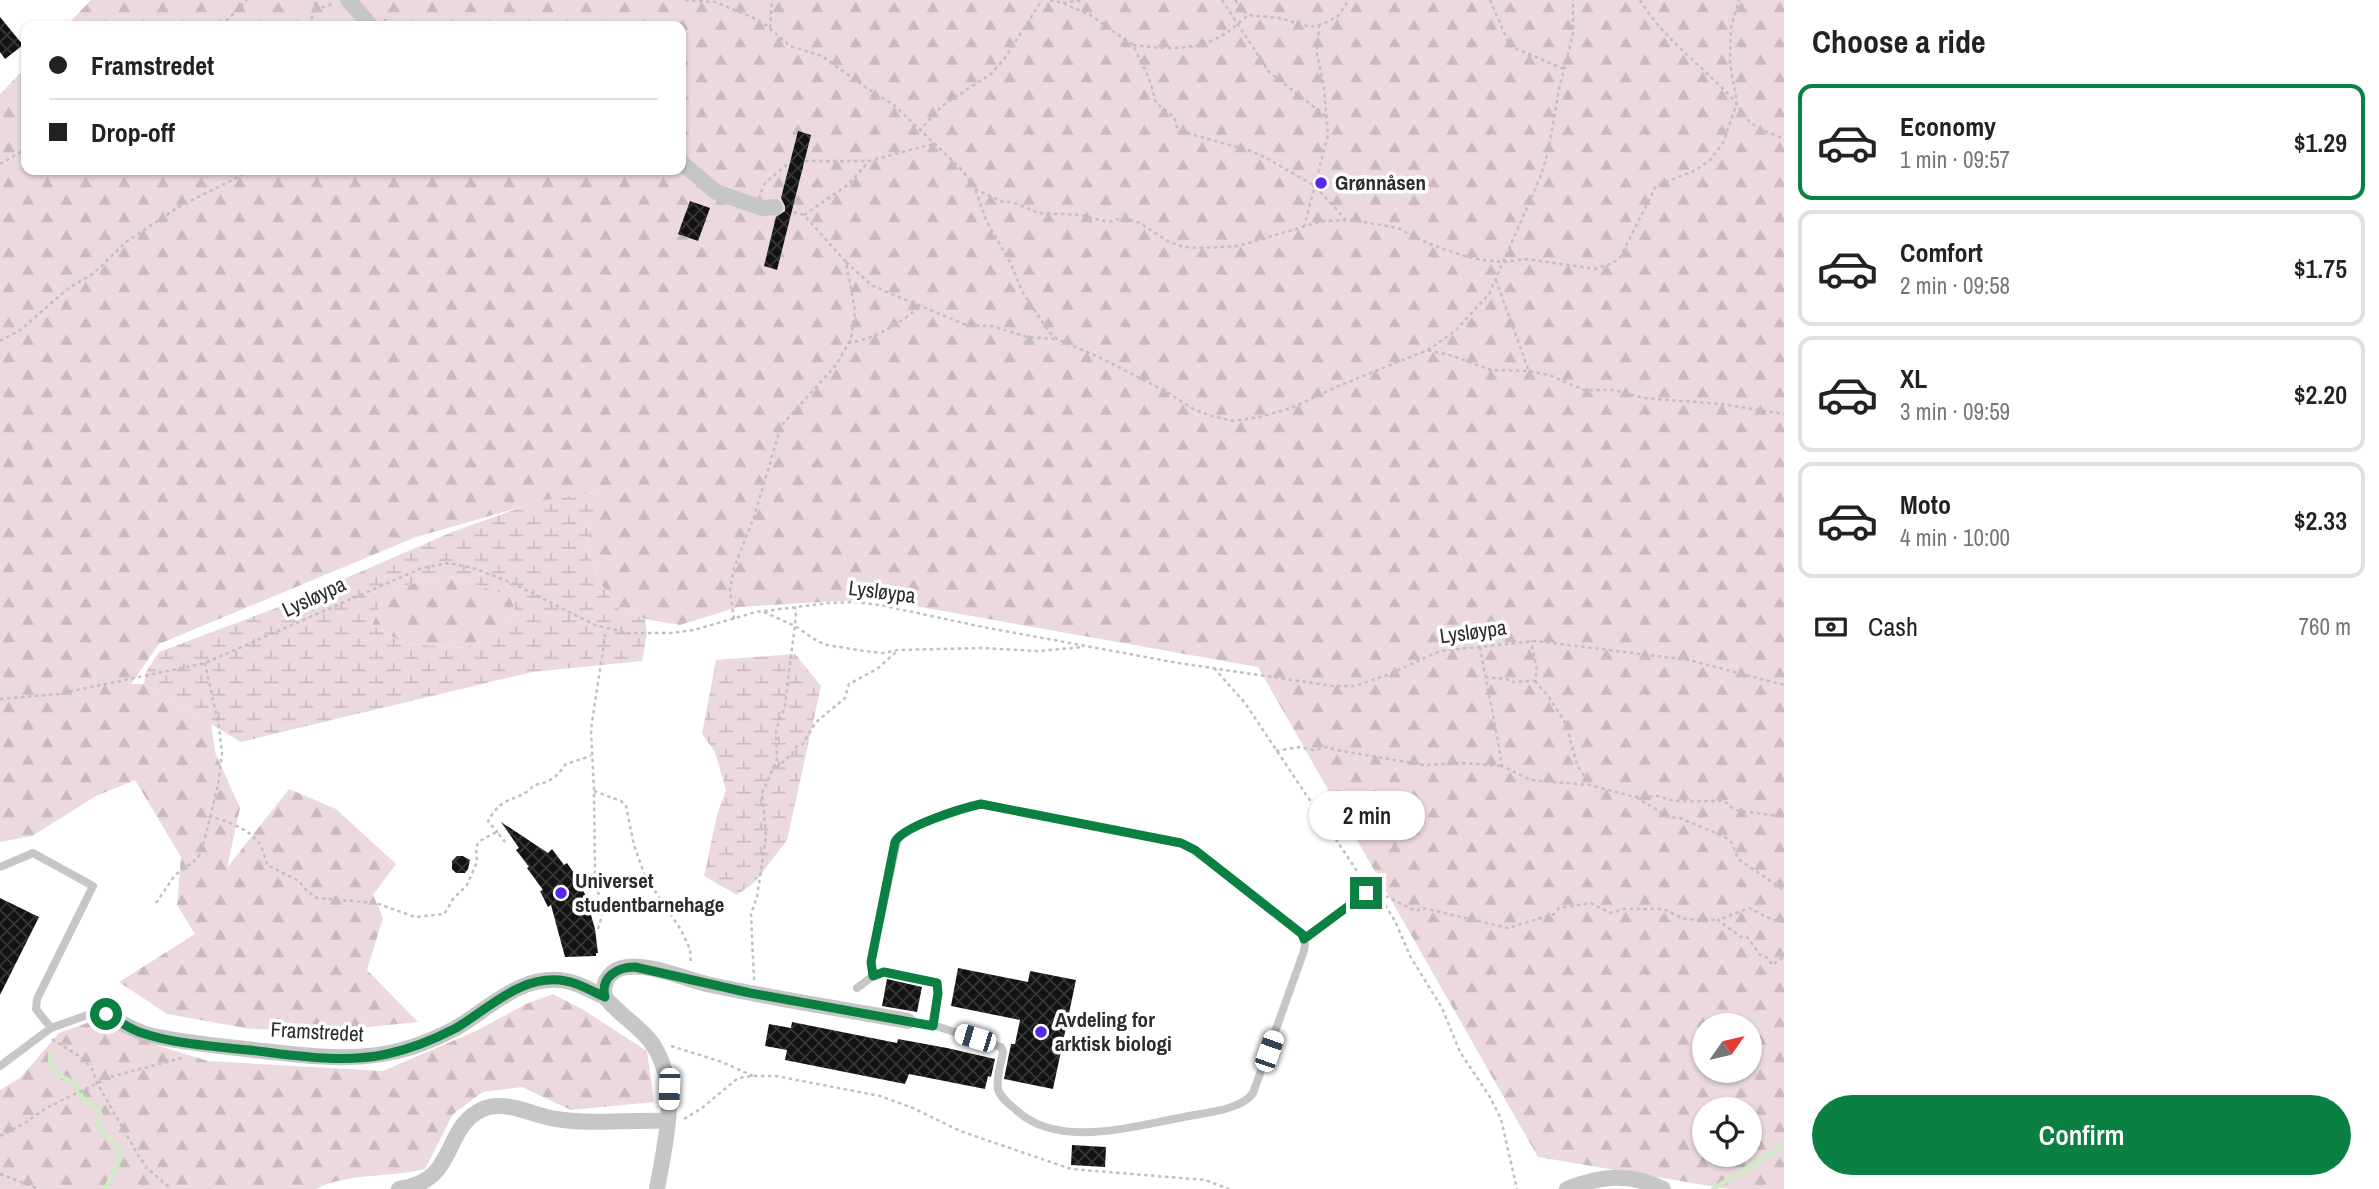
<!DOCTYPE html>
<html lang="en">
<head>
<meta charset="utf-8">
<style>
	:root { --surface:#fff; --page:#f2f2f2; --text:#222; --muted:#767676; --line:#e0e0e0; --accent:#0b8043 }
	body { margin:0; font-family:"Archivo Narrow",sans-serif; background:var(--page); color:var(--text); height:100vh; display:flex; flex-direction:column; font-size:26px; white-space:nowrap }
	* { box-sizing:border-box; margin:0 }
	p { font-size:23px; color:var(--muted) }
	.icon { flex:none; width:38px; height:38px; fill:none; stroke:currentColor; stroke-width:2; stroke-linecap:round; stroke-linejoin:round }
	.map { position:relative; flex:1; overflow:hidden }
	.side { display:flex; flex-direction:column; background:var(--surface); width:595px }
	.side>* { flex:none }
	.hud { position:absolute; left:21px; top:21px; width:665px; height:154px; border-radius:14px; box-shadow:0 2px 5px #0004; display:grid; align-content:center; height:154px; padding:0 28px; background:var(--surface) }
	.needle { width:46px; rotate:56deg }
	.buttons { position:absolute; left:1692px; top:1013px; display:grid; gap:14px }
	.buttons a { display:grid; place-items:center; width:70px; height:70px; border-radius:50%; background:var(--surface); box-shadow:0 2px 5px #0004; font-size:35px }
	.end { position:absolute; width:32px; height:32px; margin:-16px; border:9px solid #0b8043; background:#fff; box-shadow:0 0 0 4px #fff }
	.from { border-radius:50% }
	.bubble { position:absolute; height:49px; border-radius:24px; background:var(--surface); box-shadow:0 2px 5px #0004; font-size:23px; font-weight:600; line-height:49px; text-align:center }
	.car { position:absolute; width:21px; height:42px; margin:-21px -10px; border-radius:9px; box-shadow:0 0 5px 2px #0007; background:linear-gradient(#fff 24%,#345 0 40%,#fff 0 76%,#345 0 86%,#fff 0) }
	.hud b { display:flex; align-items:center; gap:24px; height:66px; font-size:26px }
	.hud b+b { border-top:2px solid var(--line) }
	.hud i { width:18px; height:18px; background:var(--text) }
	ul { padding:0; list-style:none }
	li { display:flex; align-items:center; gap:21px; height:116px; margin:0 14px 10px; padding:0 14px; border:4px solid var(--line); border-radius:14px }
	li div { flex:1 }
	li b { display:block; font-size:26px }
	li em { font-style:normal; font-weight:600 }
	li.on { border-color:var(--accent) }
	li>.icon { width:63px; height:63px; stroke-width:1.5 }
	h2 { padding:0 28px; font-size:32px; line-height:84px }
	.pay { display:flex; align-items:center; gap:18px; height:77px; padding:0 28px; font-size:26px }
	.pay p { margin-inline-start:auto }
	.button { display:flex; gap:14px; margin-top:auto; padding:14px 28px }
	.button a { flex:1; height:80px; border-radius:42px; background:var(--accent); color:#fff; font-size:28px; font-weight:600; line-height:80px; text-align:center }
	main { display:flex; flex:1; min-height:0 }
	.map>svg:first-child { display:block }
	.forest { fill:url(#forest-firs); fill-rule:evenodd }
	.wetland { fill:url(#wetland-marsh); fill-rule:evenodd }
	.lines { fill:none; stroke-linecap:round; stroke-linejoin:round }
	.stream { stroke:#cfecc4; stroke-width:4.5 }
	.building { fill:url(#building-cross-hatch) }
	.path { stroke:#c0c0c0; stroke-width:2.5; stroke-dasharray:3.5 3.5; stroke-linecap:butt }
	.service { stroke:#c6c6c6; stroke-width:8 }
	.minor { stroke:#c6c6c6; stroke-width:16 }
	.route { stroke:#0b8043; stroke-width:9 }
	.poi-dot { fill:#5828ea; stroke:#fff; stroke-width:2.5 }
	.labels { text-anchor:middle; stroke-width:7; stroke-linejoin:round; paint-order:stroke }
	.poi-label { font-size:21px; font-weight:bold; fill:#2c2c2c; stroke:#fff; text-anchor:start }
	.street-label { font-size:21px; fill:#2c2c2c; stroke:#fff }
</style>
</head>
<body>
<main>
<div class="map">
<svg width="1784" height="1189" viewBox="0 0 1784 1189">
	<defs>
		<pattern id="forest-firs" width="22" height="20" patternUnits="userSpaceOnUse" patternTransform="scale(1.75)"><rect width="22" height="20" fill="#ebd9dd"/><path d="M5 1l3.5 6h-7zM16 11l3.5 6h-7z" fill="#cababe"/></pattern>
		<pattern id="wetland-marsh" width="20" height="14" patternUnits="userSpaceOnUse" patternTransform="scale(1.75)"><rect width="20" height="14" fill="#ebd9dd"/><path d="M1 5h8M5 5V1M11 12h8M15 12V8" fill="none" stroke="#cababe"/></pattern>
		<pattern id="building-cross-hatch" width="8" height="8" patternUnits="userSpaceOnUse" patternTransform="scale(1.75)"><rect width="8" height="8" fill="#131313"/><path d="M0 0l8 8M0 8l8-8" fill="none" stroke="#363636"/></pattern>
	</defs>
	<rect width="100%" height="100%" fill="#fff"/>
	<path class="forest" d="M91 0H1784V1189H1728L1538 1157 1258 667 876 599 738 607 680 625 645 619 620 610 598 580 588 549 589 527 597 492 539 502 416 537 159 644 131 684H144L211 724 215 752 240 808 227 868 289 789 336 809 396 864 373 895 383 918 367 970 418 1022 329 1031 251 1029 167 1014 119 982 195 934 177 905 181 857 135 780 96 796 32 836 0 842V94L26 67V170H681V26H66ZM1704 1026H1750V1071H1704ZM1704 1110H1750V1155H1704Z
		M449 575 511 597 516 615 467 648 405 644 372 625 387 590Z
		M553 994 582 1009 647 1051 654 1102 571 1110 522 1087 483 1092 453 1114 425 1169C390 1178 349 1172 316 1189H0V1090L21 1077 59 1033 98 1019 143 1041 208 1061 383 1071 478 1030 526 1004Z"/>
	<path class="wetland" d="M598 492 589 527 588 549 598 580 620 610 645 619 647 633 642 661 532 672 241 742 144 684 146 672 159 652 284 605 452 532 539 501ZM449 575 511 597 516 615 466 648 405 644 372 625 387 590Z
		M795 654 821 686 787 840 755 882 737 895 704 876 717 815 726 790 715 752 702 734 716 660Z"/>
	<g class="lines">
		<path class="stream" d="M50 1054C49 1075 63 1075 75 1084 79 1090 81 1098 87 1102 91 1105 98 1108 100 1113 101 1118 97 1123 100 1129 105 1140 121 1137 119 1159 118 1171 108 1178 106 1189
			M1713 1189 1784 1145"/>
	</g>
	<path class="building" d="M0 17 23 45 5 59 0 52Z
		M798 131 811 135 777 270 764 266 776 217 785 211V206L781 198Z
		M690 201 710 208 698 241 678 234Z
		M501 822 548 853 552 849 564 865 567 863 574 873 585 894 595 929 598 953H596V956L565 957 551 905 548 907 540 891 543 890 527 868 529 867 516 850 519 848Z
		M457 856H463L470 860 468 869 465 873H456L452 869V861Z
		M0 898 39 917 0 995Z
		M958 968 1028 982 1030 971 1076 980 1053 1089 1004 1079 1011 1044H1015L1020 1020 951 1006Z
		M887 979 922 987 917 1012 882 1006Z
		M792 1022 897 1043 898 1039 947 1048 995 1059 991 1077 988 1076 985 1089 909 1074 905 1084 785 1060 787 1050 765 1046 769 1024 791 1028Z
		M1072 1145 1106 1147 1105 1167 1071 1165Z"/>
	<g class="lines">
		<path class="path" d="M685 0 715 2 752 17 766 25 790 46 822 56 865 87 894 105 963 171 975 189 987 222 1011 264 1022 291 1049 332 1057 339 1101 358 1165 391 1195 410 1212 416 1232 421 1260 417 1291 408 1343 384 1428 350 1455 331 1489 294 1540 178 1548 152 1559 89 1573 34V0
			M1050 0 1063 3 1090 15 1133 45 1149 78 1156 103 1174 117 1177 127 1187 133 1251 151 1268 159 1315 186 1346 220
			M1222 0 1269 72 1327 117
			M1235 0 1248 15
			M1490 0 1510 46 1564 69
			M1640 0C1662 37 1700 64 1730 96 1739 105 1743 118 1754 125 1763 131 1774 134 1784 139
			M1063 3 1084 0
			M315 10 335 3
			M384 19 396 26
			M221 26 247 0
			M310 26 316 0
			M770 28 772 0
			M1133 45C1165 49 1198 52 1226 33 1234 28 1241 21 1248 15L1279 18 1311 27 1323 24 1338 16 1349 0
			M919 131 942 106 992 73 1005 58 1042 0
			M805 161H869L933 144
			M0 164 26 149
			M975 189 1003 202H1012L1039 213 1080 215 1108 222 1119 219 1130 220 1140 223 1167 241 1184 247 1203 248 1239 246 1322 221 1353 220 1398 228 1427 243 1461 255 1482 260 1504 262 1527 259 1595 269 1613 263 1621 256 1656 186 1694 171 1709 161 1723 143 1737 103 1730 63 1731 27 1739 0
			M761 192 765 183 790 162
			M804 215 849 184 869 161
			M1304 227 1328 135 1324 87 1317 54 1319 25
			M846 262 873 286 966 325 992 326 1027 337 1055 339
			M1496 280 1528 369
			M0 341 20 330 70 287 94 273 126 242 180 206 252 170
			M848 343C876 339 900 323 922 305
			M1428 350 1453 356 1491 370 1529 371 1549 375 1584 390H1614L1644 398 1721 404 1784 414
			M764 612 795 626 817 641 827 645 864 651 883 653 898 650 982 648 1038 651 1084 647
			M734 619 730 589 734 568 754 517 781 426 836 365 851 339 855 311 846 262 804 215 792 212
			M1480 647C1487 687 1496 726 1502 766L1531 780 1590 785 1634 797 1658 796 1674 801H1724L1735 810 1784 817
			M1214 668 1245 703 1365 883
			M1485 677 1507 679 1510 682 1535 681 1537 670 1531 641
			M1535 681 1549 697 1566 724 1577 765 1590 785
			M0 699 58 694 205 663 422 568 449 563 473 568 512 583 595 625 628 633H671L694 630 756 612 829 603 854 602 880 605 983 627 1178 663 1333 686H1355L1387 675 1440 651 1536 641 1689 660 1784 685
			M1276 751 1299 747 1313 750 1328 747 1336 750 1424 765 1465 763 1501 766
			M776 768 792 754 797 746 803 744 815 723 845 698 849 684 877 669 896 652
			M594 791 621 801 626 806 634 845 645 876 681 930 690 949 691 964
			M1636 797 1668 817 1680 818 1725 837 1732 843 1738 859 1784 890
			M209 816C226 821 248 828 259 843 263 849 265 858 267 865L299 881 307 891 317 898 376 903 415 917 444 914 453 899 467 885 477 862 476 847 480 841 494 833H498L505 842
			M498 833 488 821C503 793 519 803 534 785 549 783 557 777 566 764L591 756
			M1378 893 1396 923 1410 956 1442 1008 1460 1052 1490 1097 1501 1119 1517 1189
			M1379 893 1416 911 1423 908 1508 928 1554 914 1559 908 1591 903 1610 913 1623 909H1663L1684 919 1718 920
			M156 903 175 875 197 859 202 850 218 785 222 753 219 727 205 663
			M1784 922 1771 919 1749 908 1718 920 1741 937H1747L1760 955 1768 958 1772 965 1782 958 1784 953
			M598 929 602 916 595 872 594 791 591 729 606 630
			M754 980 751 914 757 897 766 836 762 793 777 760 776 731 785 705 796 616 795 607
			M52 1039 82 1058 92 1069 97 1083 138 1155 147 1168 171 1189
			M671 1046 722 1062 753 1076
			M684 1119 702 1108 738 1078 753 1076H776L880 1096 913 1108 960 1131 1071 1169 1205 1180 1229 1189
			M0 1136 25 1123 46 1108 110 1077 182 1058
			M0 1174 39 1189"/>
		<path class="service" d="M0 867 33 853 93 886 37 999 36 1009 51 1028
			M1305 939 1366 893
			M873 976 871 962 898 837C915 824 960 808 981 804L1181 843 1195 850 1302 934 1305 944 1304 951 1253 1093C1241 1111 1200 1113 1179 1118 1130 1127 1056 1149 1015 1109 1009 1104 1000 1097 998 1089 996 1078 1001 1063 1003 1052L1001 1047 933 1025 908 1021
			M857 988 873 976 884 972 937 983 938 993 933 1025
			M0 1066 51 1028 96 1012"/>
		<path class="minor" d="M348 0 371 26
			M681 162 716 192 762 208 775 207
			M96 1012C115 1017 130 1030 149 1035 184 1043 219 1046 254 1050 307 1056 361 1064 412 1047 427 1042 443 1035 456 1028 490 1008 522 973 566 981 579 983 593 992 605 997
			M399 1189C459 1181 441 1128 483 1109 505 1099 534 1116 556 1119 592 1125 631 1119 668 1121
			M657 1189C665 1142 682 1085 651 1042 638 1025 618 1014 605 997 601 981 611 969 627 967 651 963 686 980 711 985 776 999 843 1009 908 1021
			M1567 1189C1600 1176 1629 1172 1663 1189"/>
	</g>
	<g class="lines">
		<path class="route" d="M106 1014C117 1020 128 1028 139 1032 173 1044 213 1046 249 1050 294 1055 342 1064 387 1054 410 1049 435 1039 456 1028 490 1008 522 973 566 981 579 983 593 992 605 997 600 977 617 967 635 967L750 993 933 1026 938 993 937 983 884 972 873 976 871 962 895 842C903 826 963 808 981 804L1181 843 1195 850 1302 934 1304 939 1366 893"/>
	</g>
	<g class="poi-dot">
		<circle cx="1321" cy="183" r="7"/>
		<circle cx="561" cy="893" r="7"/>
		<circle cx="1041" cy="1032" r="7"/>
	</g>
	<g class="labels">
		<g class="poi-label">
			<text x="1335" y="190">Grønnåsen</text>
			<text x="575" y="888">Universet<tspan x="575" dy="24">studentbarnehage</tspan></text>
			<text x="1055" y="1027">Avdeling for<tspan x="1055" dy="24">arktisk biologi</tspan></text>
		</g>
		<g class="street-label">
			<text transform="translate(882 592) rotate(7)" y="7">Lysløypa</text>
			<text transform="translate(314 597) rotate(-25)" y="7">Lysløypa</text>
			<text transform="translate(1473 632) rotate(-8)" y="7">Lysløypa</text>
			<text transform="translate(317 1032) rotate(3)" y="7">Framstredet</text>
		</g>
	</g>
</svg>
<div class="buttons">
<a><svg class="needle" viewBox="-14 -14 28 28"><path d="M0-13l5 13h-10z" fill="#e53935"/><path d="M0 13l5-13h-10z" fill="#767676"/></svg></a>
<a><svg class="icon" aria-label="locate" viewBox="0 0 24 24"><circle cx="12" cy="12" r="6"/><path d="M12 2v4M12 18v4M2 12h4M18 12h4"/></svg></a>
</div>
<i class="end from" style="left:106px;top:1014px"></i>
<i class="end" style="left:1366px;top:893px"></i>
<div class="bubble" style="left:1309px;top:791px;width:116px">2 min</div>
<i class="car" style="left:975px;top:1038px;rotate:287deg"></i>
<i class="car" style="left:1269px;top:1051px;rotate:19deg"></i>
<i class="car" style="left:669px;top:1089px;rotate:182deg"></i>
<div class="hud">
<b><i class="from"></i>Framstredet</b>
<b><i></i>Drop-off</b>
</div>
</div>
<section class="side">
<h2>Choose a ride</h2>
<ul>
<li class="on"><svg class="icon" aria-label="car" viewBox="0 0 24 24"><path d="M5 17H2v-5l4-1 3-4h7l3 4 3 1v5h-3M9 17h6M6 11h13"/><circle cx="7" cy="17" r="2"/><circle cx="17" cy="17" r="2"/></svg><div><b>Economy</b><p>1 min · 09:57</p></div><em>$1.29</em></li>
<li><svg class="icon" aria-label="car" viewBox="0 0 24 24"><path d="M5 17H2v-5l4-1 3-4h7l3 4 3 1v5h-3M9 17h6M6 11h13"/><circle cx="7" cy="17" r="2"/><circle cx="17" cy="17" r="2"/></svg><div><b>Comfort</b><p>2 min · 09:58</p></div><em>$1.75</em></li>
<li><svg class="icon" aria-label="car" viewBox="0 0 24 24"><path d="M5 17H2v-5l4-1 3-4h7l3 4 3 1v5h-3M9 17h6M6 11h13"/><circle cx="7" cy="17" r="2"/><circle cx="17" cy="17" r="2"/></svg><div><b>XL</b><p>3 min · 09:59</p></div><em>$2.20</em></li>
<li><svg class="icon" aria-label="car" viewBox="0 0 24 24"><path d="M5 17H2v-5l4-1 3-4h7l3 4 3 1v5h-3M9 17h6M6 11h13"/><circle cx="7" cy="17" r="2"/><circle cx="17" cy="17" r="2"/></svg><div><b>Moto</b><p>4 min · 10:00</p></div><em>$2.33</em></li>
</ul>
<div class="pay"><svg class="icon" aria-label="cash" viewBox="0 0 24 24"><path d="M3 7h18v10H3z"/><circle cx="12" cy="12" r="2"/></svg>Cash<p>760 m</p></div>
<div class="button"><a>Confirm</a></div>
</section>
</main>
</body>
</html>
